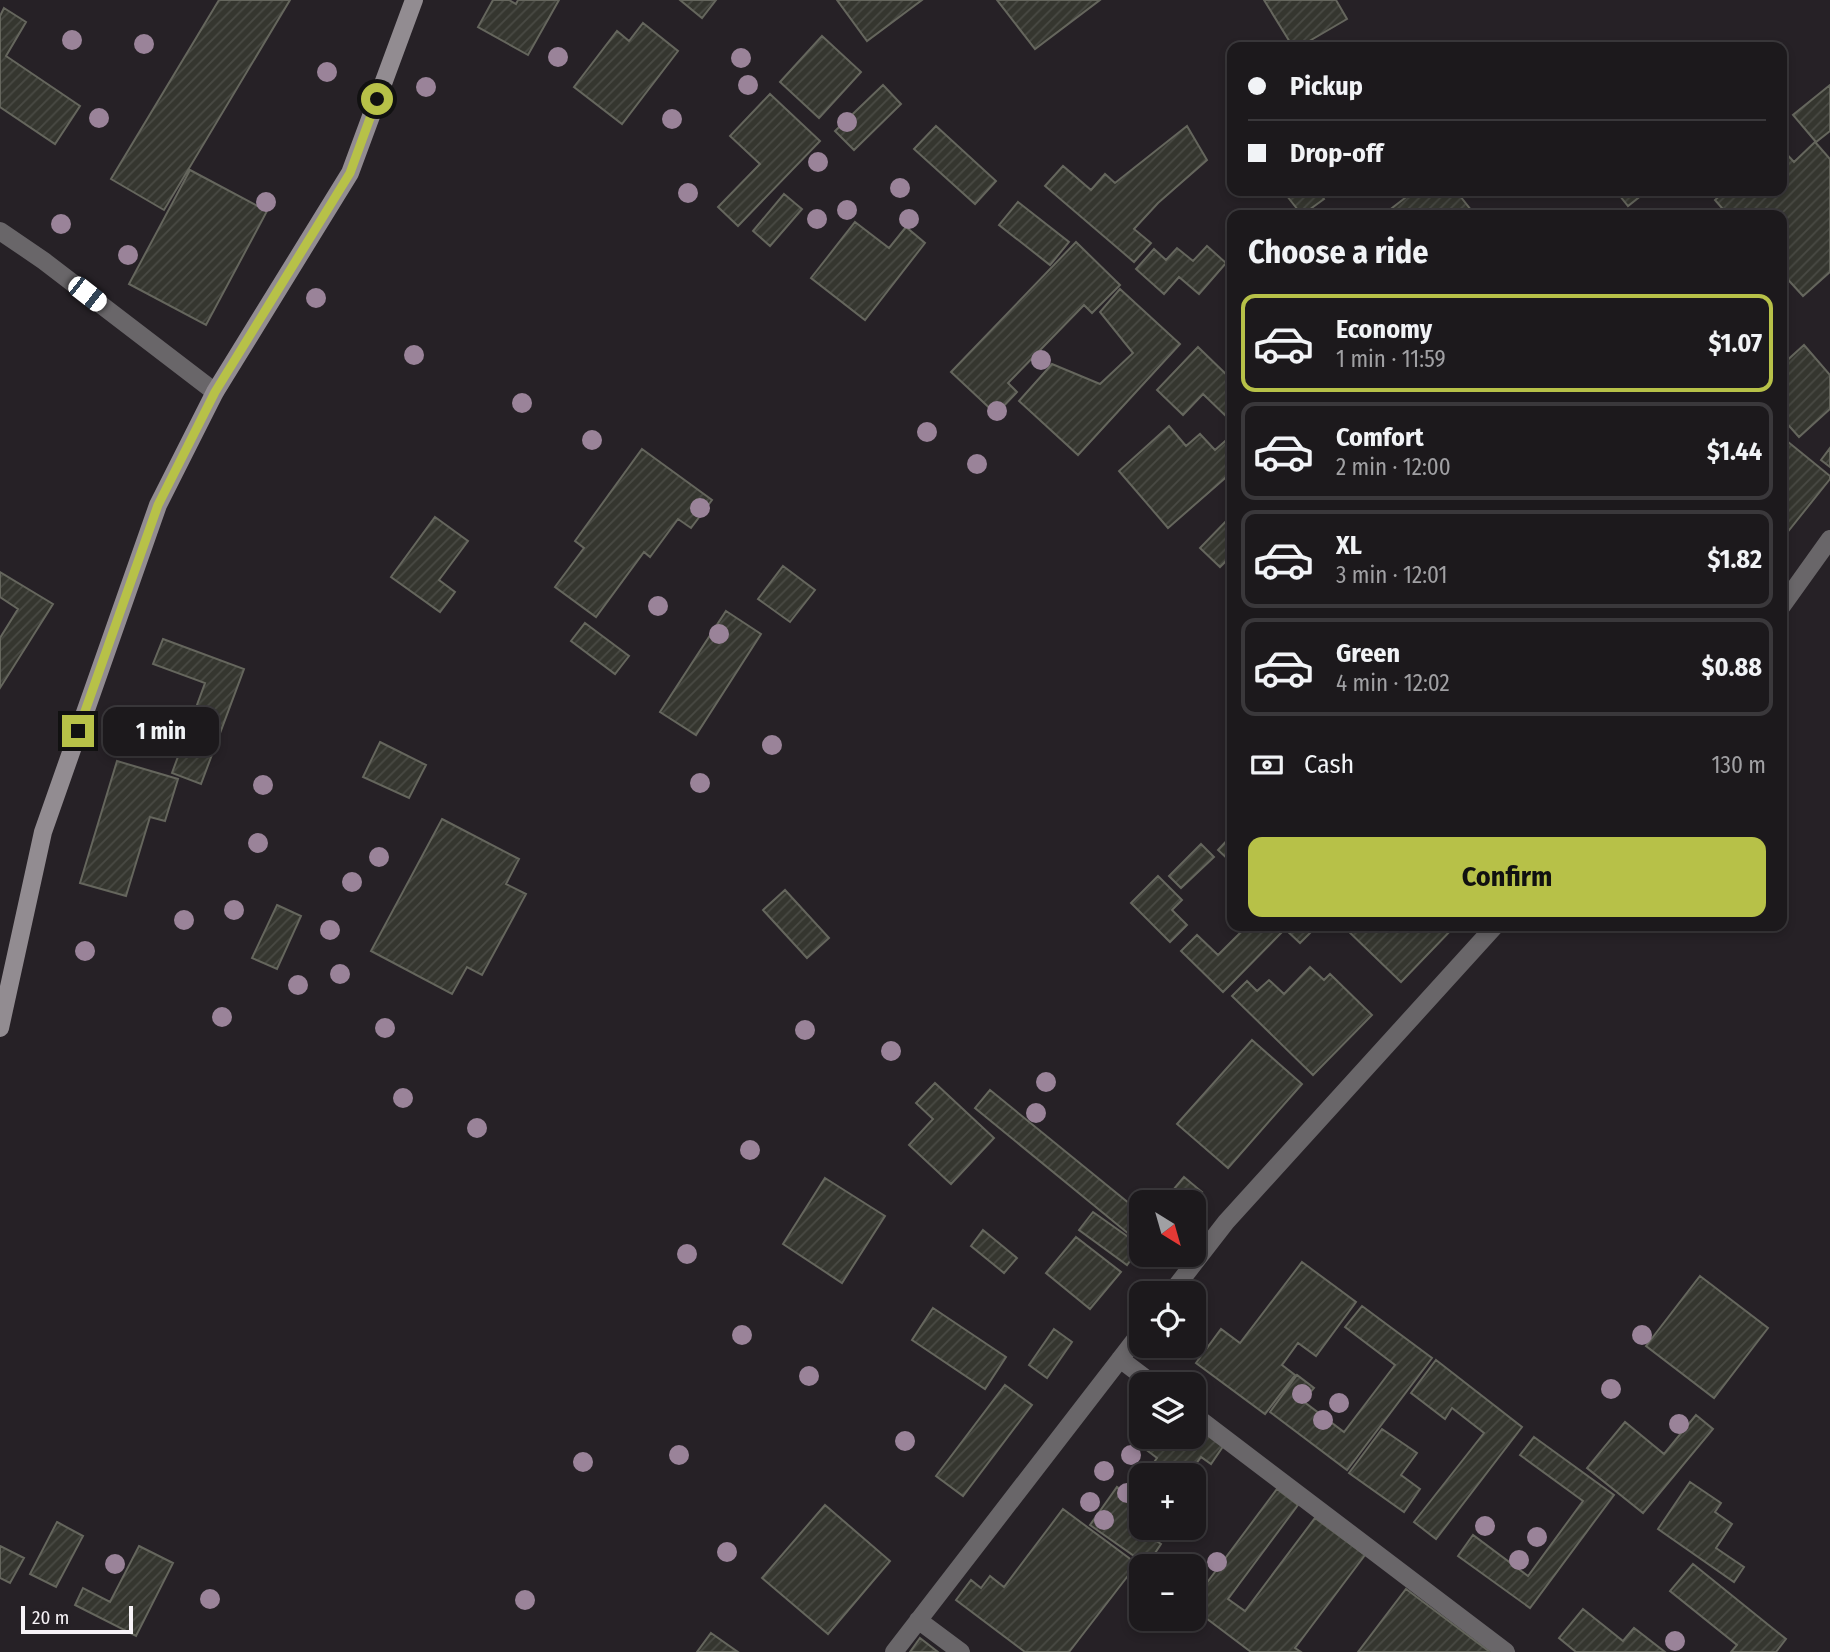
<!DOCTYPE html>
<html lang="en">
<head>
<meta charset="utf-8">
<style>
	:root { --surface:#1c191c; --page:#252225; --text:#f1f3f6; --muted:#a0a0a3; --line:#3a383b; --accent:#b7c148 }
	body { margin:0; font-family:"Fira Sans Condensed",sans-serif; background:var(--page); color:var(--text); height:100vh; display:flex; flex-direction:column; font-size:26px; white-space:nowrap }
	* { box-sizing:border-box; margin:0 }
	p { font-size:23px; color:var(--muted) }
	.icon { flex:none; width:38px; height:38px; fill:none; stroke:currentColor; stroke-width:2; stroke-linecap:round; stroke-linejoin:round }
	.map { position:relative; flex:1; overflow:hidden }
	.sheet { position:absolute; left:1227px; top:210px; width:560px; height:721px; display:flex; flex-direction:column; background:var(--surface); border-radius:14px; box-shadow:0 4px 10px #0003,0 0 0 2px var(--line) }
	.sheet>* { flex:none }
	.banner { position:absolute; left:1227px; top:42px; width:560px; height:154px; border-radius:14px; box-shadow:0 4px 10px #0003,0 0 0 2px var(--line); display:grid; align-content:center; height:154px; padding:0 21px; background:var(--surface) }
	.needle { width:46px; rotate:143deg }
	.fabs { position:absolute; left:1129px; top:1190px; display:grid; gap:14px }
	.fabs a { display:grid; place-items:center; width:77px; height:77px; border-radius:14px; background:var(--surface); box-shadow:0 4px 10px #0003,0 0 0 2px var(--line); font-size:35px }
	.scale { position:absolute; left:21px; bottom:18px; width:112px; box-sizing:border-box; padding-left:7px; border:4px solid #f7f3f7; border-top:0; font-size:19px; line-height:24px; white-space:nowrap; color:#f7f3f7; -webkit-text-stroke:5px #262126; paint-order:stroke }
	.end { position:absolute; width:32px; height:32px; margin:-16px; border:9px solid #b7c148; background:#111; box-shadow:0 0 0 4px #111 }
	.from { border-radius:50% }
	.bubble { position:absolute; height:49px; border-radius:14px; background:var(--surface); box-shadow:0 4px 10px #0003,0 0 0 2px var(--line); font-size:23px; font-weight:700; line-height:49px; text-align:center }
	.car { position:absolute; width:21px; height:42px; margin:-21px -10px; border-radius:9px; box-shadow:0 0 5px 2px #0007; background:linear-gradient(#fff 24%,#345 0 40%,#fff 0 76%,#345 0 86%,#fff 0) }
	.banner b { display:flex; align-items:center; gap:24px; height:66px; font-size:26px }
	.banner b+b { border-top:2px solid var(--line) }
	.banner i { width:18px; height:18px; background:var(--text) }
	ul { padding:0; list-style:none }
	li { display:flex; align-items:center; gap:21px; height:98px; margin:0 14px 10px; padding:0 7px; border:4px solid var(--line); border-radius:14px }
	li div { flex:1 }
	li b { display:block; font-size:26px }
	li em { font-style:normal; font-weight:700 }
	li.active { border-color:var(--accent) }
	li>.icon { width:63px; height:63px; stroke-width:1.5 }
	h2 { padding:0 21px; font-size:32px; line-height:84px }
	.pay { display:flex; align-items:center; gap:18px; height:77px; padding:0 21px; font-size:26px }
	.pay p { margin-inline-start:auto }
	.action { display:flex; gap:14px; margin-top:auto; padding:14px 21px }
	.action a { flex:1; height:80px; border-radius:14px; background:var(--accent); color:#111; font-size:28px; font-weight:700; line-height:80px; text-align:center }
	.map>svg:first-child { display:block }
	.building { fill:url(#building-hatch); stroke:#65665d; stroke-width:2 }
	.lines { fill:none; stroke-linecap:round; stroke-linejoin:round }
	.street { stroke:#696669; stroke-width:18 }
	.secondary { stroke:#928c91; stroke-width:18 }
	.tree { fill:#9a8399 }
	.route { stroke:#b7c148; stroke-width:9 }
</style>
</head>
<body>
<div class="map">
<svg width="1830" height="1652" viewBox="0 0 1830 1652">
	<defs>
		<pattern id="building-hatch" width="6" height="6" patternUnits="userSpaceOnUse" patternTransform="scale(1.75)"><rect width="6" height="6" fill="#35362f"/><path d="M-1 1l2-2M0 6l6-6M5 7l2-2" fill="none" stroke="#494a44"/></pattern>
	</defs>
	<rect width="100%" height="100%" fill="#262126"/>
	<path class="building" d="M219 0H290L164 210 111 179Z
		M493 0H509L516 4 518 0H559L528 55 478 27Z
		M680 0H716L702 18Z
		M837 0H922L867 41Z
		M997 0H1100L1035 49Z
		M1264 0H1336L1347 19 1299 47H1293Z
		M4 8 26 22 6 56 80 106 55 144 0 107V16Z
		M643 23 678 51 622 124 574 87 617 31 629 41Z
		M822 36 861 72 819 118 780 82Z
		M883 85 901 104 854 150 835 131Z
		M1830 85V131L1816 142 1793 115Z
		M770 94 820 141 738 226 718 207 760 164 730 136Z
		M936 126 996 181 975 204 914 149Z
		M1187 126 1207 160 1158 203 1134 229 1151 243 1134 262 1045 186 1063 166 1091 190 1105 174 1115 183Z
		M1815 142 1830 159V272L1803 296 1782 273V215H1728L1715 200 1725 191H1782V149L1794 162Z
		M190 170 267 211 206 325 129 284Z
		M1283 191H1318L1324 199 1302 215Z
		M1414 191H1456L1475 215H1383Z
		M1616 191H1647L1628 206Z
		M784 194 802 209 770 246 753 231Z
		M1018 202 1069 242 1050 265 999 225Z
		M855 222 889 248 906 227 925 243 865 320 811 278Z
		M1076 242 1120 285 1092 313 1084 305 1008 383 1017 392 996 414 951 372Z
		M1207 246 1226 263 1199 294 1179 277 1164 294 1136 269 1154 249 1166 260 1177 248 1193 261Z
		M1120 289 1180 344 1078 455 1019 401 1052 364 1100 384 1133 353 1100 312Z
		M1804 345 1830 375V409L1799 437 1782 418V365Z
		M1198 347 1232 380V422L1203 394 1183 415 1157 390Z
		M1169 426 1186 446 1200 434 1215 450 1232 435V472L1168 528 1119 471Z
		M1782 437 1830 476V479L1782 539Z
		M1830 448V467L1821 460Z
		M642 449 712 500 691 528 678 519 650 557 644 552 596 617 555 587 584 548 575 541Z
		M1232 515V555L1220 567 1200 548Z
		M435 517 468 541 439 580 455 592 440 612 391 577Z
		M783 566 815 590 790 622 758 599Z
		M0 572 53 604 0 688V638L18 609 0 597Z
		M726 611 761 634 696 735 660 712Z
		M585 623 629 656 615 674 571 641Z
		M163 639 244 669 201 784 172 773 205 683 153 664Z
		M380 742 426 765 409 798 363 777Z
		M117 761 178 779 165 821 150 817 126 896 80 883Z
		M442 819 519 859 506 884 526 894 482 975 467 967 452 994 371 951Z
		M1232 835V863L1218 850Z
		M1201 844 1214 857 1181 888 1169 876Z
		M1158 876 1182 900 1172 910 1187 925 1170 942 1131 903Z
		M785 890 829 938 807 958 763 910Z
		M277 905 301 916 277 969 252 958Z
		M1247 926H1317L1300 943 1285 929 1223 992 1181 951 1197 935 1218 955Z
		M1343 926H1455L1401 982Z
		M1310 967 1324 980 1330 974 1372 1015 1313 1075 1232 996 1247 981 1257 991 1269 980 1284 994Z
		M1252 1040 1302 1084 1228 1168 1177 1124Z
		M935 1083 994 1138 951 1184 909 1145 933 1119 916 1103Z
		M990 1090 1141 1213V1244L975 1108Z
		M1184 1177 1202 1192 1193 1202H1163Z
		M825 1178 885 1216 842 1283 783 1244Z
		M1093 1212 1141 1246 1127 1265 1079 1230Z
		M983 1230 1017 1258 1004 1273 971 1246Z
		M1076 1237 1121 1272 1090 1309 1046 1273Z
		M1302 1262 1356 1302 1316 1356 1298 1343 1282 1365 1295 1375 1265 1414 1196 1363 1221 1329 1240 1343Z
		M1700 1276 1768 1328 1714 1398 1646 1346Z
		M1362 1306 1432 1358 1347 1470 1270 1412 1297 1375 1314 1388 1303 1401 1344 1432 1395 1365 1345 1327Z
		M933 1308 1006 1357 985 1389 912 1340Z
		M1054 1329 1072 1342 1047 1378 1029 1365Z
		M1436 1360 1522 1427 1436 1539 1414 1522 1484 1433 1452 1408 1445 1419 1411 1393Z
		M1005 1385 1032 1405 963 1496 936 1476Z
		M1696 1415 1713 1429 1643 1513 1587 1468 1625 1422 1664 1454Z
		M1194 1424 1224 1445 1211 1464 1201 1457 1188 1475H1145L1157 1458 1144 1448 1153 1437H1194Z
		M1382 1429 1417 1453 1401 1475 1420 1489 1404 1512 1349 1473Z
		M1534 1437 1614 1495 1530 1608 1458 1556 1473 1535 1528 1576 1583 1501 1520 1455Z
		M1141 1481V1528H1151L1146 1534 1161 1544 1147 1565 1090 1525 1117 1487 1130 1496Z
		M1690 1482 1721 1503 1715 1512 1732 1524 1716 1548 1744 1567 1734 1582 1658 1529Z
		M1277 1489 1298 1505 1228 1599 1245 1611 1315 1518 1365 1555 1295 1648 1301 1652H1251L1194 1609V1600Z
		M825 1505 890 1561 828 1634 762 1578Z
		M1063 1509 1137 1564 1069 1652H1025L956 1600 971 1580 981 1588 990 1576 1004 1587Z
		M57 1522 83 1536 56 1587 30 1574Z
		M0 1546 24 1558 10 1583 0 1578Z
		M139 1546 173 1563 136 1636 75 1605 83 1588 110 1602Z
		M1693 1564 1786 1639 1776 1652H1731L1737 1645 1670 1591Z
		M1406 1589 1490 1652H1358Z
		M1583 1609 1623 1641 1634 1628 1665 1652H1576L1559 1638Z
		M711 1633 738 1652H697Z
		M920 1638 938 1652H910Z"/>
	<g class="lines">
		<path class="street" d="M0 231 44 261 215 392
			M1782 606 1830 539
			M1171 1293 1226 1222 1495 926
			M1120 1359 1153 1384
			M1194 1415 1506 1652
			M918 1620 961 1652
			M894 1652 1141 1332"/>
		<path class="secondary" d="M0 1028 43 832 158 505 215 392 350 173 414 0"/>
	</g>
	<g class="tree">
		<circle cx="72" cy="40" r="10"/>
		<circle cx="144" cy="44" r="10"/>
		<circle cx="558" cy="57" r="10"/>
		<circle cx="741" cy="58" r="10"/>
		<circle cx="327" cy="72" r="10"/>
		<circle cx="748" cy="85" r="10"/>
		<circle cx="426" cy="87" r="10"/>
		<circle cx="99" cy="118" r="10"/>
		<circle cx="672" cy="119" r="10"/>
		<circle cx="847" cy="122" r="10"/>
		<circle cx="818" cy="162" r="10"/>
		<circle cx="900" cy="188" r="10"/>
		<circle cx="688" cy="193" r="10"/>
		<circle cx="266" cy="202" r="10"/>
		<circle cx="847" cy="210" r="10"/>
		<circle cx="817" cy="219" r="10"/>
		<circle cx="909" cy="219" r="10"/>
		<circle cx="61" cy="224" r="10"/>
		<circle cx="128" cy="255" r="10"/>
		<circle cx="316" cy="298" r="10"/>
		<circle cx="414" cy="355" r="10"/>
		<circle cx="1041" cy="360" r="10"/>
		<circle cx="522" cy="403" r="10"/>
		<circle cx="997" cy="411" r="10"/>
		<circle cx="927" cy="432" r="10"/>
		<circle cx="592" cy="440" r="10"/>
		<circle cx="977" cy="464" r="10"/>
		<circle cx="700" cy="508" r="10"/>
		<circle cx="658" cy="606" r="10"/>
		<circle cx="719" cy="634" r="10"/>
		<circle cx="772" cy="745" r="10"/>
		<circle cx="700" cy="783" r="10"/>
		<circle cx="263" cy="785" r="10"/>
		<circle cx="258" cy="843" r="10"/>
		<circle cx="379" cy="857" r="10"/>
		<circle cx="352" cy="882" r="10"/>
		<circle cx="234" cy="910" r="10"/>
		<circle cx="184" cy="920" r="10"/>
		<circle cx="330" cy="930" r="10"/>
		<circle cx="85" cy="951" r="10"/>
		<circle cx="340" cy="974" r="10"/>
		<circle cx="298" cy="985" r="10"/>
		<circle cx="222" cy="1017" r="10"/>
		<circle cx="385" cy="1028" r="10"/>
		<circle cx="805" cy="1030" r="10"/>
		<circle cx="891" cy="1051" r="10"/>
		<circle cx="1046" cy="1082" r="10"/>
		<circle cx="403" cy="1098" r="10"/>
		<circle cx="1036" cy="1113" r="10"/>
		<circle cx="477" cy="1128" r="10"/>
		<circle cx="750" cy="1150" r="10"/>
		<circle cx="687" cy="1254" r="10"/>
		<circle cx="742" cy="1335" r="10"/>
		<circle cx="1642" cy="1335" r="10"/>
		<circle cx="809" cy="1376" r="10"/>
		<circle cx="1611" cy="1389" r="10"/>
		<circle cx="1302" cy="1394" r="10"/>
		<circle cx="1339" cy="1403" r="10"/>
		<circle cx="1323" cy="1420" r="10"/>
		<circle cx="1679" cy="1424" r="10"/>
		<circle cx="905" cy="1441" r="10"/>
		<circle cx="679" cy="1455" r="10"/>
		<circle cx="1131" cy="1455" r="10"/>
		<circle cx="583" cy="1462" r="10"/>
		<circle cx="1104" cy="1471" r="10"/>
		<circle cx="1127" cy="1493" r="10"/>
		<circle cx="1090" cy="1502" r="10"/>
		<circle cx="1104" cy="1520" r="10"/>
		<circle cx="1485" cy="1526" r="10"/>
		<circle cx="1537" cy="1537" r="10"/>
		<circle cx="727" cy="1552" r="10"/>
		<circle cx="1519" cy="1560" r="10"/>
		<circle cx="1217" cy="1562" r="10"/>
		<circle cx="115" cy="1564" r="10"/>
		<circle cx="210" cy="1599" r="10"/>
		<circle cx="525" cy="1600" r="10"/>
		<circle cx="1675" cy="1641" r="10"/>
	</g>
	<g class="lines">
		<path class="route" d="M78 731 158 505 215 392 350 173 377 99"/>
	</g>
</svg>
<div class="fabs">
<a><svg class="needle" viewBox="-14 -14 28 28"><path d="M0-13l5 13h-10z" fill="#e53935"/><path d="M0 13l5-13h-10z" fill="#a0a0a3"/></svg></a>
<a><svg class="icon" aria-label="locate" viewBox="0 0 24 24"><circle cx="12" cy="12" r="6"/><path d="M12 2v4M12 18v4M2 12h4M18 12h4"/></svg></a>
<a><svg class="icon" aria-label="layers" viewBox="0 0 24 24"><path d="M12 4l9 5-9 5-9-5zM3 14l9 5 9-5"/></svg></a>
<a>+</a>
<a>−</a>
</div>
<div class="scale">20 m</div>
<i class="end from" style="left:377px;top:99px"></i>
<i class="end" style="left:78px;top:731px"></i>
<div class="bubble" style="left:103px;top:707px;width:116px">1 min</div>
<i class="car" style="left:87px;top:294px;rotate:128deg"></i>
<div class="banner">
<b><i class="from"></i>Pickup</b>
<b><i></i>Drop-off</b>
</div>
<section class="sheet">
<h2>Choose a ride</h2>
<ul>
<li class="active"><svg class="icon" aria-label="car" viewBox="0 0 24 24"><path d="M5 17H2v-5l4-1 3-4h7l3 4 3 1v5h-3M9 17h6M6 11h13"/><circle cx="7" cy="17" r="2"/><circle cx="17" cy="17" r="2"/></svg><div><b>Economy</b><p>1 min · 11:59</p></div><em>$1.07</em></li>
<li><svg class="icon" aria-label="car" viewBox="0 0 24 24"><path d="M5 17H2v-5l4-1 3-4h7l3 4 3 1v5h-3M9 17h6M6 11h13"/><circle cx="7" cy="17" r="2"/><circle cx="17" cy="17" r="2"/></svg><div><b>Comfort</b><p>2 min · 12:00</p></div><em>$1.44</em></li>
<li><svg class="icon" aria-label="car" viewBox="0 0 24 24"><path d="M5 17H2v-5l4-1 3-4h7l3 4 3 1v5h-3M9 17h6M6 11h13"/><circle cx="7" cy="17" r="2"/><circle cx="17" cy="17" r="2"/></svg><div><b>XL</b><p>3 min · 12:01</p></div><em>$1.82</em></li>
<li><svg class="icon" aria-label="car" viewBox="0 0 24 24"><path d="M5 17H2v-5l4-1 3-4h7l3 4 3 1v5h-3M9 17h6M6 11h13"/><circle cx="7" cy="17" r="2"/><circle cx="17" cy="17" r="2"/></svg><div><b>Green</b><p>4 min · 12:02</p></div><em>$0.88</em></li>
</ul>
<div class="pay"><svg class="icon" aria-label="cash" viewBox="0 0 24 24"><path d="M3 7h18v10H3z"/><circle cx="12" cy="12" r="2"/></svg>Cash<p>130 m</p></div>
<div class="action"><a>Confirm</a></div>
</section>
</div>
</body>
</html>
